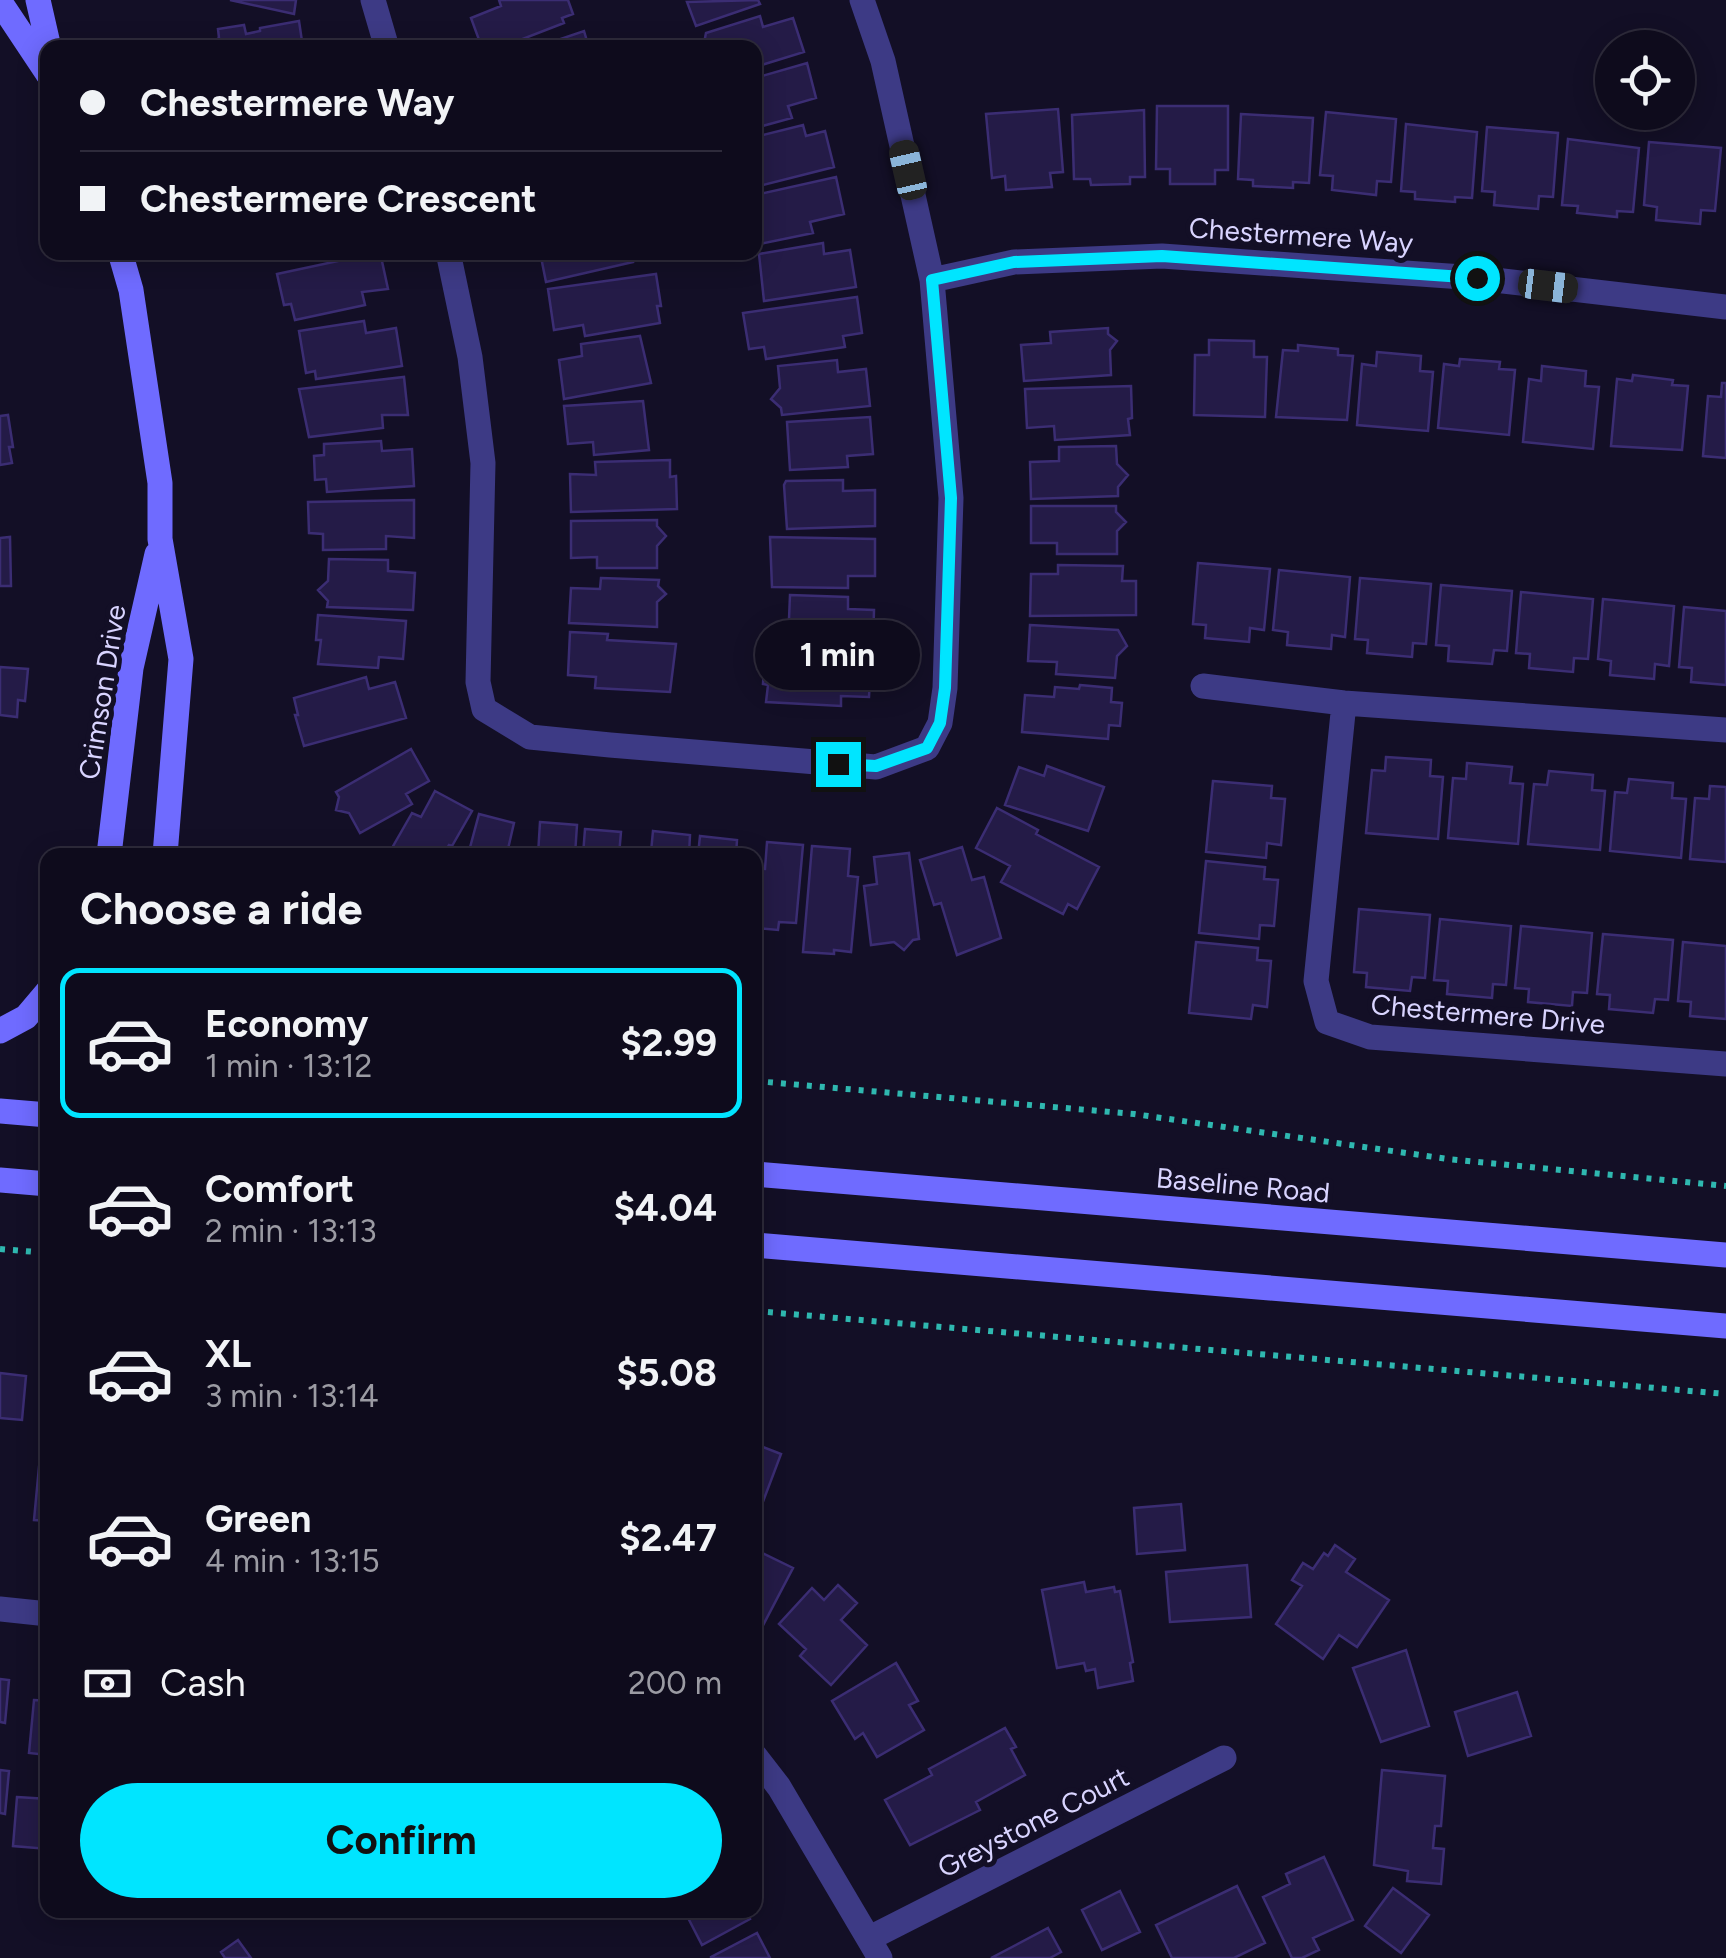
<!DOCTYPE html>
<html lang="en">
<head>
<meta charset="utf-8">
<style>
	:root { --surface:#0e0b1c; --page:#1c1929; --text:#f1f3f6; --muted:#9b9ba3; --line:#2e2b3b; --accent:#00e5ff }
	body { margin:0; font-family:Figtree,sans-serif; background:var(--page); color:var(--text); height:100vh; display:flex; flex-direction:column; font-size:38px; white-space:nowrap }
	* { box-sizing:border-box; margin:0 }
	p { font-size:32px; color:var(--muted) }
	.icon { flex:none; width:55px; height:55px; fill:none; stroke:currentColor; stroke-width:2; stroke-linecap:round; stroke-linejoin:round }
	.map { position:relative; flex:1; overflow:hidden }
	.details { position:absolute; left:40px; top:848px; width:722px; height:1070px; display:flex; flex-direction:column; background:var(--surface); border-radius:20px; box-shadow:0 5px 25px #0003,0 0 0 2px var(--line) }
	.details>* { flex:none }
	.guide { position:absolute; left:40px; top:40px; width:722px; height:220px; border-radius:20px; box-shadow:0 5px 25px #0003,0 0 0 2px var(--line); display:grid; align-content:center; height:220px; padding:0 40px; background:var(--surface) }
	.tools { position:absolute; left:1595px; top:30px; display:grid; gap:20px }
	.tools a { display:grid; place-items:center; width:100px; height:100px; border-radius:50%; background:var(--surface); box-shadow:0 5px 25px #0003,0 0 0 2px var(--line); font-size:50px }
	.end { position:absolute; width:45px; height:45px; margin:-22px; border:12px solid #00e5ff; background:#111; box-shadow:0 0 0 5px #111 }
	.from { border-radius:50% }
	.bubble { position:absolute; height:70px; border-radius:35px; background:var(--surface); box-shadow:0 5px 25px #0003,0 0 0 2px var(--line); font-size:32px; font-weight:700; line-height:70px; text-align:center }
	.car { position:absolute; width:30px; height:60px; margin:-30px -15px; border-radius:12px; box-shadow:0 0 8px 2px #0007; background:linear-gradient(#222 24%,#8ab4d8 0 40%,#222 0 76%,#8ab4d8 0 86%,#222 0) }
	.guide b { display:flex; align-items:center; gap:35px; height:95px; font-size:38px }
	.guide b+b { border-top:2px solid var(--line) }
	.guide i { width:25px; height:25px; background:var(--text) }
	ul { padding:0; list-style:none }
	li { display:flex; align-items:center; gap:30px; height:150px; margin:0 20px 15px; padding:0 20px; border:5px solid transparent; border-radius:20px }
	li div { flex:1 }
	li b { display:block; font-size:38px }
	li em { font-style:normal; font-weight:700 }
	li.selected { border-color:var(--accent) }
	li>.icon { width:90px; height:90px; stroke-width:1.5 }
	h2 { padding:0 40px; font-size:45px; line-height:120px }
	.pay { display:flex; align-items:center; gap:25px; height:110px; padding:0 40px; font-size:38px }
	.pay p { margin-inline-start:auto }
	.cta { display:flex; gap:20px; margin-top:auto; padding:20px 40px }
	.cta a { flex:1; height:115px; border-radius:60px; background:var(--accent); color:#111; font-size:40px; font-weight:700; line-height:115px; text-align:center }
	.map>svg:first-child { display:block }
	.building { fill:#241b47; stroke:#3b2d73; stroke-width:2.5 }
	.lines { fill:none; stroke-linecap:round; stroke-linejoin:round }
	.path { stroke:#2fb8b0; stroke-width:6; stroke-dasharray:5 8; stroke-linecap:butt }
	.street { stroke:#3d3a85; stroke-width:25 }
	.secondary { stroke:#6f6bff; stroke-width:25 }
	.route { stroke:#00e5ff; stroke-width:12 }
	.labels { text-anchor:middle; stroke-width:10; stroke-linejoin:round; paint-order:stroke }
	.street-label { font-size:28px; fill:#d9d4ff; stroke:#130f26 }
</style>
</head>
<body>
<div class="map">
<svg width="1726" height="1958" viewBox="0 0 1726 1958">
	<rect width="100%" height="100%" fill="#130f26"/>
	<path class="building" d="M230 0H296L294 14Z
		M499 0H568L573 14 562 18 564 23 499 48H482L471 18 501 6Z
		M758 0 760 4 696 26 687 2Z
		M760 16 763 27 793 18 804 52 755 67V48H703L706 33Z
		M299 21 303 48H200L219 38 218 29 244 25 246 34 260 31V28Z
		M584 31 589 48H534Z
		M807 63 816 98 788 106 792 118 755 128V78Z
		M1157 106H1228V170H1215V184H1170V169H1156Z
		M1058 109 1063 172 1050 173 1052 187 1006 190 1005 176 992 178 986 114Z
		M1144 110 1145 177H1130V184L1091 185 1090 179H1074L1072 115Z
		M1326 112 1396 119 1391 182 1377 181 1376 195 1332 190 1333 176 1320 175Z
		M1241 114 1313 118 1309 183 1293 182V188L1253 186V180L1238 179Z
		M1406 124 1477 132 1472 198 1455 197V202L1415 199V192L1401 191Z
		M803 125 806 136 825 131 834 167 755 187V137Z
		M1487 127 1558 133 1553 197 1539 196 1538 209 1494 205 1495 192 1482 191Z
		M1568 139 1639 148 1633 212 1617 211V217L1577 213 1578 206 1562 205Z
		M1649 142 1721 148 1715 211 1701 210 1700 224 1656 220 1657 207 1644 205Z
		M836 177 844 214 810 222 813 233 755 245V195Z
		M823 243 824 254 850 250 856 287 764 301 759 254Z
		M380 252 388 289 362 292 365 305 295 320 291 304 284 305 277 274Z
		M540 252H631L633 262 546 282Z
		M656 274 661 306H657L660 323 585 336 583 325 554 330 548 289Z
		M857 297 862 333 843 336 845 347 766 359 764 347 749 349 743 313Z
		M364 321 366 333 396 328 402 366 316 379 315 371 306 373 299 331Z
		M1108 328V334L1117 341 1110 350 1111 375 1024 381 1021 345 1051 343 1050 332Z
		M640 336 651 383 564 399 559 360 582 356 581 344Z
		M1209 340 1254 341V357H1267L1265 417 1194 415 1195 355H1209Z
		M1298 345 1338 349V355L1353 356 1347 420 1276 417 1283 350 1298 351Z
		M1377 352 1421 356 1420 371 1433 372 1428 431 1357 425 1362 364 1376 366Z
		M1460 359 1500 362 1499 369 1515 370 1509 435 1438 428 1444 364 1459 366Z
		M837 360 838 372 866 369 870 406 782 415 781 408 771 399 780 388 778 366Z
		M1542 366 1586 371 1585 386 1599 387 1593 449 1523 442 1529 379 1541 381Z
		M1633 375 1673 380 1672 385 1688 386 1682 450 1611 446 1617 379 1632 381Z
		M404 377 408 415H382L383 428 309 437 299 389Z
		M1722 383H1726V458L1703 456 1708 396 1721 397Z
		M1131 386 1132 418 1128 419 1130 435 1055 440 1054 426 1027 428 1025 389Z
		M643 401 649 450 594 455 593 442 568 444 564 406Z
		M8 415 13 447H9L12 463 0 465V416Z
		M870 417 873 454 847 456 848 467 790 470 787 422Z
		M381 441 382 451 412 449 414 486 327 492 326 479 315 480 314 456 324 455V444Z
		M1116 446 1117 464 1128 475 1118 487V496L1031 499 1030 462 1059 461V447Z
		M670 460V477L676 476 677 509 571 512 570 474 596 475 595 462Z
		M843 480V491L875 490V526L787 529 784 485 786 481Z
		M414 500V538L386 536V549L323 550V534L309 533 308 502Z
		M1031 506H1116V512L1126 522 1117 531V554H1057V543H1031Z
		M657 520V526L666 536 657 546V568H597V557L571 558V521Z
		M10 537 11 586H0V538Z
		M770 537 875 539V576H848V588L772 587Z
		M329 559 388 560V571L415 573 413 610 327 607 328 601 318 590 328 581Z
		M1198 563 1270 569 1264 630 1250 628 1249 642 1205 638 1206 625 1193 624Z
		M1058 565 1123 566 1122 581H1136V615L1030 616 1031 574H1058Z
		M1279 570 1350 577 1345 637 1332 635 1331 649 1287 645 1288 632 1273 630Z
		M601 578 659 580 658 586 666 594 657 602V627L569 623 571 588 600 589Z
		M1360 578 1431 584 1426 644 1413 643 1412 657 1367 653 1368 640 1355 639Z
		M1441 585 1512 591 1507 651 1494 650 1492 664 1448 661 1449 646 1436 645Z
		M1521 592 1593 599 1588 659 1574 658 1573 672 1529 668 1530 654 1516 653Z
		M790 595 848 597V609L874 610 873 647 788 643Z
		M1603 599 1674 606 1669 666 1655 664 1654 679 1610 675 1611 661 1598 659Z
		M1684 607 1726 611V685L1691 682 1692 668 1679 667Z
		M318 615 406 621 403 659 379 657 378 668 318 664 321 640H316Z
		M1030 625 1118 630 1127 646 1117 656 1115 678 1056 674 1057 662 1028 661Z
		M570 632 608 634 607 640 676 644 670 692 595 688 596 677 568 675Z
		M765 653 871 656 869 697 841 696V706L766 702 768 685 763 684Z
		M0 667 28 669 25 701 18 700 17 717 0 715Z
		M366 677 369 689 395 682 406 718 304 746 295 715H298L294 698Z
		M1080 685 1112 688 1111 702 1122 703 1120 726 1109 725 1108 739 1022 732 1025 695 1054 697 1055 687 1079 689Z
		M411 749 429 781 406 794 412 804 360 833 349 813 336 810 339 797 336 792Z
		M1386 757 1431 760 1430 776 1443 777 1438 839 1366 833 1372 770 1385 771Z
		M1467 763 1512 767 1510 783 1523 784 1518 844 1448 838 1453 778 1466 779Z
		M1047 766 1104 787 1088 831 1005 805 1019 767 1044 776Z
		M1549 771 1593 775 1592 790 1605 791 1600 850 1528 844 1534 784 1547 785Z
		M1629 779 1673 783 1672 798 1686 799 1681 858 1610 851 1615 792 1627 793Z
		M1213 781 1272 786 1271 798 1285 799 1281 845 1267 843 1266 858 1206 852Z
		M1710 786 1726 787V862L1690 859 1695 798 1709 799Z
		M435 791 472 811 452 846 449 845 443 855H388L412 813 421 817Z
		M997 808 1038 830 1036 834 1099 867 1077 909 1068 904 1063 914 1001 882 1010 866 976 848Z
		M479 814 514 823 508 849 519 851 518 855H468Z
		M540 822 577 825 575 855H538Z
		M585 829 621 832 619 855H583Z
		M653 831 690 835 689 855H640V851L651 852Z
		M700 836 737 840 736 855H698Z
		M767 842 803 845 796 923 779 922 778 930 755 928V868L765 869Z
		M812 846 850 849 848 876 858 877 851 952 834 950V954L803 952Z
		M962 847 972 880 984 877 1001 938 957 955 941 903 934 905 920 860Z
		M909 853 919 939 913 940 904 950 894 942 871 945 864 886 877 884 874 857Z
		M1206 861 1265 867 1264 879 1278 880 1274 926 1260 925 1259 939 1199 933Z
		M1359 909 1430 915 1425 978 1412 977 1410 991 1366 987 1367 973 1354 972Z
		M1440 919 1511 926 1506 985 1493 984 1492 998 1447 994 1448 981 1434 980Z
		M1521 926 1592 933 1587 993 1573 992 1572 1006 1528 1002 1529 989 1515 988Z
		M1603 934 1673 940 1668 1000 1655 999 1653 1013 1609 1009 1610 995 1597 994Z
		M1196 942 1258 948 1257 960 1271 961 1267 1007 1253 1005 1251 1019 1189 1013Z
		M1683 942 1726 946V1019L1690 1016 1691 1002 1678 1001Z
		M0 1373 26 1376 22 1420 0 1418Z
		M755 1444 781 1454 756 1520 755 1519Z
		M39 1467 48 1468V1521L34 1520Z
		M1181 1504 1185 1550 1137 1554 1134 1508Z
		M1335 1545 1355 1559 1346 1572 1389 1600 1357 1647 1339 1635 1323 1659 1276 1624 1302 1586 1292 1580 1303 1563 1313 1569 1324 1553 1328 1556Z
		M760 1552 793 1568 759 1633 755 1631V1558Z
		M1247 1565 1251 1617 1170 1622 1166 1572Z
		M1084 1582 1086 1592 1114 1587 1115 1592 1120 1591 1133 1662 1130 1663 1133 1681 1098 1688 1095 1669 1086 1671 1084 1663 1057 1668 1042 1590Z
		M838 1585 857 1603 841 1620 867 1645 831 1685 800 1656 806 1649 779 1624 812 1588 824 1600Z
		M1406 1650 1429 1726 1381 1742 1353 1668Z
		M896 1663 918 1701 909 1705 924 1730 877 1757 863 1733 855 1739 832 1701Z
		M0 1679 9 1680 5 1723 0 1722Z
		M1517 1692 1531 1736 1468 1756 1455 1712Z
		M34 1700 48 1701V1755L29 1753Z
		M1005 1728 1016 1747 1011 1749 1025 1775 976 1802 980 1810 910 1845 885 1800 932 1775 929 1769Z
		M0 1770 9 1771 5 1814 0 1813Z
		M1382 1770 1445 1776 1441 1826H1435L1433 1848 1444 1849 1441 1884 1407 1881 1408 1871 1374 1865Z
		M17 1797 48 1799V1849L13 1846Z
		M1324 1857 1353 1920 1313 1938 1319 1950 1302 1958H1292L1263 1897 1290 1884 1286 1874Z
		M1237 1886 1265 1943 1234 1958H1172L1156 1925Z
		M1393 1888 1429 1915 1401 1953 1365 1926Z
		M1120 1891 1140 1932 1102 1950 1082 1910Z
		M684 1910H746L750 1919 702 1945Z
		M1048 1928 1061 1952 1050 1958H991Z
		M757 1933 770 1958H711V1957Z
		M238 1940 251 1958H225L221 1952Z"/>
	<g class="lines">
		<path class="path" d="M755 1081 1134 1114 1448 1159 1726 1186
			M0 1249 48 1253
			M755 1311 1726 1394"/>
		<path class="street" d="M373 0 387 48
			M448 252 470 357 483 463 478 682 484 709 530 737 610 745 876 767 927 748 940 723 945 688 951 498 932 280 883 61 862 0
			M932 280 1014 262 1162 256 1477 278 1726 307
			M1203 686 1344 703 1726 730
			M1344 703 1316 981 1327 1022 1370 1037 1726 1064
			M0 1609 48 1614
			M755 1756 779 1787 880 1958
			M870 1938 1224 1758"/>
		<path class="secondary" d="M38 0 49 48
			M0 2 48 74
			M120 252 131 290 160 483V539L181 659 165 855
			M109 855 131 668 157 554
			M0 1031 26 1017 48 991
			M0 1111 48 1115
			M755 1174 1726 1255
			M0 1180 48 1184
			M755 1245 1726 1326"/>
	</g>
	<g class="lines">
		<path class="route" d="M838 764 876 766 927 748 940 723 945 688 951 498 932 280 1014 262 1162 256 1477 278"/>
	</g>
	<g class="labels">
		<g class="street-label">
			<text transform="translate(1301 235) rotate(4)" y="10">Chestermere Way</text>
			<text transform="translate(102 692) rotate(-81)" y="10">Crimson Drive</text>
			<text transform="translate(1488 1014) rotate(5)" y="10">Chestermere Drive</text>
			<text transform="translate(1243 1185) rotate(5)" y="10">Baseline Road</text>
			<text transform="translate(1033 1822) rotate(-27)" y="10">Greystone Court</text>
		</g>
	</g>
</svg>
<div class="tools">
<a><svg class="icon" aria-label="locate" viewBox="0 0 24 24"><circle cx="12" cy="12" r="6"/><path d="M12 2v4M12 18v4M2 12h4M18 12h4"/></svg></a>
</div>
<i class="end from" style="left:1477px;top:278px"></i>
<i class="end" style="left:838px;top:764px"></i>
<div class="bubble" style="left:755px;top:620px;width:165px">1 min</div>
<i class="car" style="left:908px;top:170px;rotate:347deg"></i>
<i class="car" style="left:1548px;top:286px;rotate:97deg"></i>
<div class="guide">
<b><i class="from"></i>Chestermere Way</b>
<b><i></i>Chestermere Crescent</b>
</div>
<section class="details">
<h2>Choose a ride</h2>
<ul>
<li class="selected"><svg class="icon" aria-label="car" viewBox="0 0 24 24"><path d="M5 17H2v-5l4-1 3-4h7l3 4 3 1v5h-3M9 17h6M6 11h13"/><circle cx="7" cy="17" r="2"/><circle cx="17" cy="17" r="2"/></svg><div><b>Economy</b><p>1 min · 13:12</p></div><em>$2.99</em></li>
<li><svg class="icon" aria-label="car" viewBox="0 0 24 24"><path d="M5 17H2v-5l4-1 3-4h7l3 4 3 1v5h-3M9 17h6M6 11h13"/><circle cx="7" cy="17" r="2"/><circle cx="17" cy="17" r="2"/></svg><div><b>Comfort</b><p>2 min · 13:13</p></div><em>$4.04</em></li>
<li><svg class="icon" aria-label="car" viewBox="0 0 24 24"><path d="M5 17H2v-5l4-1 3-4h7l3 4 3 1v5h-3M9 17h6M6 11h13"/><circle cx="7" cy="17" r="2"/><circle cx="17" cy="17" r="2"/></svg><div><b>XL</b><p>3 min · 13:14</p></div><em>$5.08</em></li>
<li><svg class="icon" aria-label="car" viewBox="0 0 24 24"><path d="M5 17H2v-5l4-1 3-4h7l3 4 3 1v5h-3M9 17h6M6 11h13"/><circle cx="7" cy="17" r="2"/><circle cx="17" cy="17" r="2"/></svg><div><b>Green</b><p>4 min · 13:15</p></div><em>$2.47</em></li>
</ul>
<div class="pay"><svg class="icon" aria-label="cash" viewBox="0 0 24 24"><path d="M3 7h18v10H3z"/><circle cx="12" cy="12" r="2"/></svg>Cash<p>200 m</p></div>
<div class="cta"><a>Confirm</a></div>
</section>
</div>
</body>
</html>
